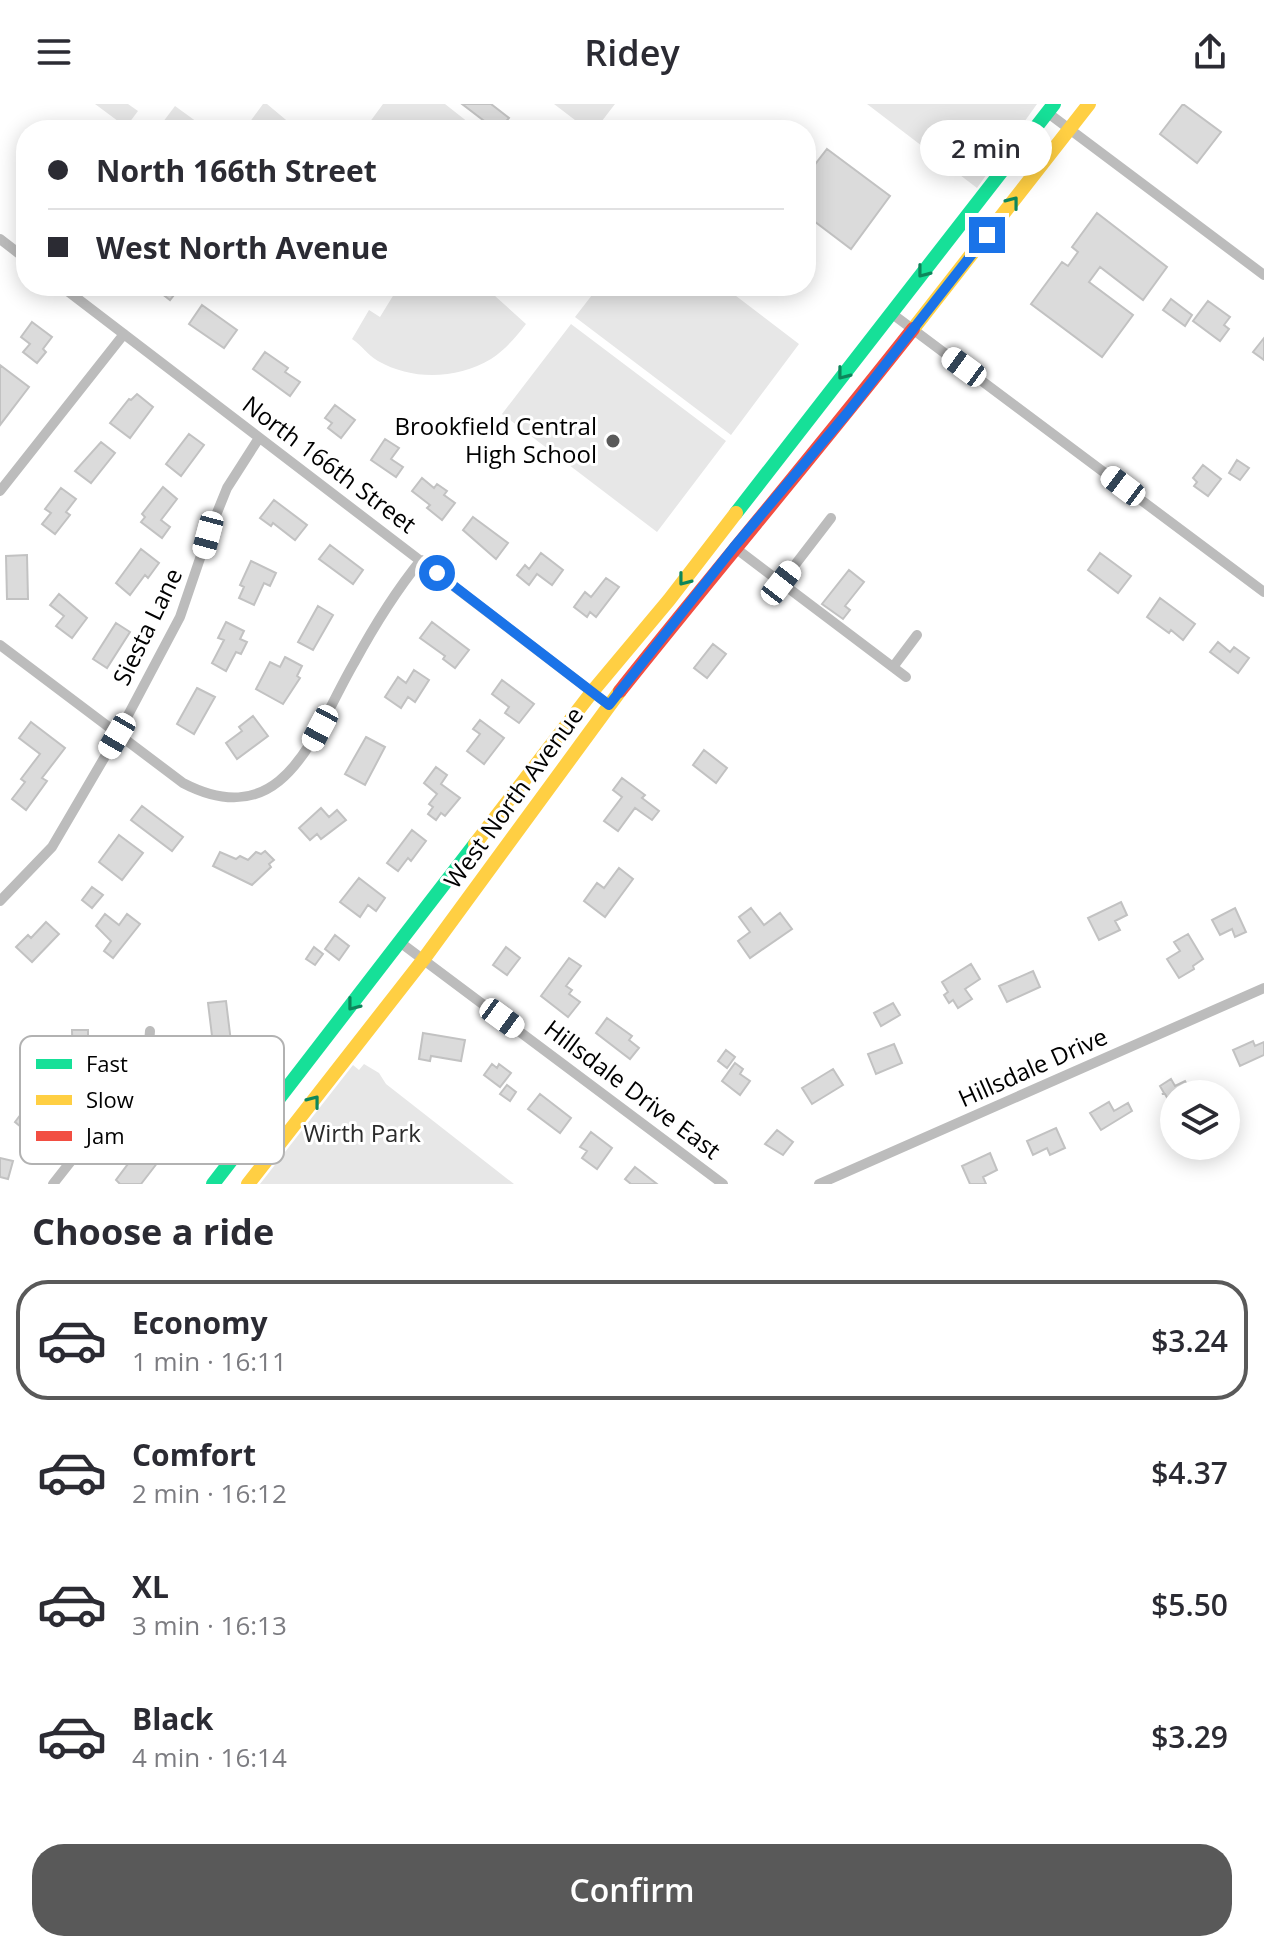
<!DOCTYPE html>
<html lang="en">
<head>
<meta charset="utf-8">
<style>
	:root { --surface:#fff; --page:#f7f7f7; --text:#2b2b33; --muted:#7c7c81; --line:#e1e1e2; --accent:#595959 }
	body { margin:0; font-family:"Open Sans",sans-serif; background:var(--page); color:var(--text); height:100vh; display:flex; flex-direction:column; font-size:30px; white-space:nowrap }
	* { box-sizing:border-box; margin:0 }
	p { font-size:26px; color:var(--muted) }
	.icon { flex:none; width:44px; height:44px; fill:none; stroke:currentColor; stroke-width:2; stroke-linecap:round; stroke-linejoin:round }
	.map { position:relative; height:1080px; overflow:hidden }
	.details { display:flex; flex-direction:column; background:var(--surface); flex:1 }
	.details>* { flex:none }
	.top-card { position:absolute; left:16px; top:16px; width:800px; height:176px; border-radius:32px; box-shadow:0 4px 20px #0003; display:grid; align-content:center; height:176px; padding:0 32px; background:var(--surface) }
	.buttons { position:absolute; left:1160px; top:976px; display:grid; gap:16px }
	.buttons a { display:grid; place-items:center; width:80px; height:80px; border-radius:50%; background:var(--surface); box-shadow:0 4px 20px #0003; font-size:40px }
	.end { position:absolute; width:36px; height:36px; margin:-18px; border:10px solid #1a73e8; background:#fff; box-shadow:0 0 0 4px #fff }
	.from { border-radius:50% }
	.bubble { position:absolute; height:56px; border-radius:28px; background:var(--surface); box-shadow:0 4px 20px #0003; font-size:26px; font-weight:600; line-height:56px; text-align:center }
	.car { position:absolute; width:24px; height:48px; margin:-24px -12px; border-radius:10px; box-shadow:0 0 6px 2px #0007; background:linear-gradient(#fff 24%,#345 0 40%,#fff 0 76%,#345 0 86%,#fff 0) }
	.top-card b { display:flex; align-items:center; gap:28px; height:76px; font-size:30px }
	.top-card b+b { border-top:2px solid var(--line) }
	.top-card i { width:20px; height:20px; background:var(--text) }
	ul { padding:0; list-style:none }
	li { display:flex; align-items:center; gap:24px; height:120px; margin:0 16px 12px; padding:0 16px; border:4px solid transparent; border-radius:32px }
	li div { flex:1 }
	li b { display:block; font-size:30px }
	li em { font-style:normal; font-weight:600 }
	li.current { border-color:var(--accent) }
	li>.icon { width:72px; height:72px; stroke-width:1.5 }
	h2 { padding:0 32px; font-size:36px; line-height:96px }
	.button { display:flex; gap:16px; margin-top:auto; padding:16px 32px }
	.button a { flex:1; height:92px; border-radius:32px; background:var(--accent); color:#fff; font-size:32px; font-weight:600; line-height:92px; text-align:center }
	header { display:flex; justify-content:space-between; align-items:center; height:104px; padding:0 32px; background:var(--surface); font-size:36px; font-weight:600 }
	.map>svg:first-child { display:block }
	.green { fill:#e7e7e7 }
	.building { fill:#dbdbdb; stroke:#c2c2c2; stroke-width:2 }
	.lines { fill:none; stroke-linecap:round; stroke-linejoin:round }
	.street { stroke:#bcbcbc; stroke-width:10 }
	.fast { stroke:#16e098; stroke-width:14 }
	.slow { stroke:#ffcf43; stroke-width:14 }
	.jam { stroke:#f24e42; stroke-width:14 }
	.oneway { stroke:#0d865b }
	.route { stroke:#1a73e8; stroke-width:10 }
	.poi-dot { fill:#595959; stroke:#fff; stroke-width:3 }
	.labels { text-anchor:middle; stroke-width:6; stroke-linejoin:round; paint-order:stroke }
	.poi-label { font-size:24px; fill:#000; stroke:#fff; text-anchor:end }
	.street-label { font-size:24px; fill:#000; stroke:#fff }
	.park-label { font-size:24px; fill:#2b2b2b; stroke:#fff }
	.key { fill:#fff; stroke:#b2b2b2; stroke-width:2 }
	.key-label { font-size:22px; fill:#000 }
</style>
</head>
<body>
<header><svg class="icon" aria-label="menu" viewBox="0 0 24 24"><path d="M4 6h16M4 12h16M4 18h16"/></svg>Ridey<svg class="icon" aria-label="share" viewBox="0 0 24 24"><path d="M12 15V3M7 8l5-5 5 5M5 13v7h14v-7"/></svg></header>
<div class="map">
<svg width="1264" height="1080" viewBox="0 0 1264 1080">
	<rect width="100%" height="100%" fill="#fff"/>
	<path class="green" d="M95 0H128L138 7 126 23Z
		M263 0H267L298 26H244Z
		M383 0H445L478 26H364Z
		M554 0H615L595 26H588Z
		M867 0H1037L977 84Z
		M175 2 208 26H175L163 18Z
		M399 182H484L526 220C516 233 505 246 491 255 457 275 413 277 378 257 366 250 363 242 352 235L369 206 380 213Z
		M599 182H723L799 240 731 331 575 213Z
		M571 220 726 337 657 428 502 310Z
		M364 960 379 969 386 980 514 1080H260L353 961 359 966Z"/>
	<path class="building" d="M462 0H491L509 14 499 26H496Z
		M1183 0 1221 28 1197 59 1160 30Z
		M827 45 890 92 851 145 806 111V72Z
		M1097 109 1167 163 1143 196 1100 163 1089 178 1133 211 1102 253 1031 200 1062 158 1068 162 1078 148 1072 143Z
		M152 182H181L170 196Z
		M1171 195 1192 211 1185 222 1163 206Z
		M1208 197 1230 213 1224 221 1229 225 1220 237 1193 217Z
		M202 201 237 226 224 244 189 220Z
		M32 218 52 233 43 245 46 248 37 259 23 248 30 240 21 233Z
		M1264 234V256L1253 248Z
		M265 248 288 264 285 268 300 278 290 292 253 265Z
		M0 261 29 283 0 321Z
		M137 290 153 303 130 334 110 319 129 295 131 296Z
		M335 301 355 316 341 334 328 324 332 319 325 314Z
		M189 330 204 341 181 372 166 360Z
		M385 335 399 344 391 355 403 363 396 373 371 356Z
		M101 338 115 349 91 379 75 367Z
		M1237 356 1249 364 1240 376 1229 369Z
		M1203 361 1221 375 1208 392 1194 382 1197 378 1193 374Z
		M422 374 434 384 437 380 447 387 444 391 455 399 442 416 427 404 430 401 412 387Z
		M163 383 177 395 161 416 170 423 162 434 141 418 145 413 142 410Z
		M61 384 76 395 66 408 70 411 55 430 42 420 51 409 45 405Z
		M274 396 307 421 295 436 273 419 271 422 260 414Z
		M473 413 508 439 496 455 463 426Z
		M330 441 363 466 353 480 319 455Z
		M141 445 159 459 148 474 145 471 130 491 116 479Z
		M541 449 563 466 552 481 537 470 529 481 517 471 525 461 529 465Z
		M1100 449 1131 472 1118 489 1088 466Z
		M27 451 28 495H7L6 452Z
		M251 457 276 469 270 482 264 479 254 501 239 494 244 483 240 481Z
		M849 466 864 478 845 502 850 506 843 515 822 500Z
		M606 474 619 483 596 513 590 508 587 513 574 503 585 488 591 493Z
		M59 490 87 514 72 534 56 522 64 512 50 501Z
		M1160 494 1195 520 1183 536 1171 526 1169 529 1147 513Z
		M318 502 333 511 313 546 298 538Z
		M226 518 244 527 240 535 247 538 241 550 236 548 226 567 212 559 224 536 218 534Z
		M432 518 469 546 455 564 443 555 445 552 420 534Z
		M116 519 130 528 107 564 93 555Z
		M1218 538 1230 548 1234 543 1249 554 1238 569 1210 548Z
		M713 540 726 550 707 574 694 564Z
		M285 553 302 562 297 572 300 574 283 600 256 585 270 558 280 563Z
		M414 566 429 576 415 598 408 593 401 604 385 593 398 573 406 579Z
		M502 576 534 600 519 619 505 609 509 603 492 590Z
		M197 584 215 593 194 630 177 620Z
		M253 612 268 632 237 655 226 639 242 627 239 623Z
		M480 616 504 634 484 660 467 647 480 630 473 625Z
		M31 618 65 644 42 674 47 677 26 706 12 695 25 678 21 675 40 650 19 634Z
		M366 633 385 643 365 681 345 670Z
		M704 646 727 664 716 679 693 661Z
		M436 663 447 671 441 680 460 694 445 712 441 709 436 716 428 710 433 703 429 700 437 690 424 679Z
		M622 674 645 691 642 694 659 707 652 716 635 704 618 727 604 717 622 693 613 686Z
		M142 702 183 733 172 747 131 716Z
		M321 704 329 713 337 706 346 716 321 735 317 730 310 736 299 724Z
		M412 726 426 737 411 757 408 754 398 767 387 759Z
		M119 731 143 749 122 776 99 758Z
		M265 747 274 756 269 760 271 763 252 781 213 762 220 748 236 755 240 752 248 756 256 748 261 750Z
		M619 764 633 775 605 813 584 797 597 779 604 784Z
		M359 774 385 794 376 807 368 801 360 813 340 798Z
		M92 783 103 791 92 804 82 796Z
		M1121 798 1127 811 1115 817 1120 826 1099 836 1088 814Z
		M751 804 764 821 780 809 792 825 750 854 738 837 750 828 739 813Z
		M1235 804 1246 828 1235 833 1232 825 1220 831 1212 816Z
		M105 810 119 821 127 810 140 820 113 854 104 847 111 837 96 822Z
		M46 818 59 830 32 858 16 843 28 831 31 834Z
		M1188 830 1203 855 1193 862 1194 865 1179 874 1167 855 1180 847 1174 838Z
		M335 831 349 842 339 856 325 845Z
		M314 843 323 850 315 861 306 855Z
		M506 843 520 854 507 871 493 861Z
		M569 854 581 862 566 882 572 886 569 890 580 898 568 913 541 892Z
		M971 860 980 875 965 885 972 895 958 904 953 896 949 899 944 891 948 888 942 878Z
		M1033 867 1040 883 1007 898 999 882Z
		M226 897 231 938 213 940 208 899Z
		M893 899 900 911 881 922 874 909Z
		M607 914 632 932 629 936 639 944 630 955 596 929Z
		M72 926H88V935H92V966H73Z
		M423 929 465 936 461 957 431 952 430 957 419 955Z
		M1253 937 1255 942 1264 938V951L1240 962 1233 946Z
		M894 940 902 959 876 970 868 950Z
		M726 946 735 953 727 964 718 957Z
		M735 959 743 965 740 970 750 977 740 991 722 977Z
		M492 960 497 964 499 960 511 969 500 983 484 971Z
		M833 965 843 981 812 1000 802 984Z
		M1171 975 1175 982 1185 977 1192 990H1174V1006L1165 990H1162L1164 989 1160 982Z
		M507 981 516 988 510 997 500 990Z
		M52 990 65 1000 37 1036 15 1018 24 1006 34 1013Z
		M540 990 571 1014 560 1029 528 1005Z
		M1109 998 1114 1007 1128 999 1132 1007 1101 1026 1090 1009Z
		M1056 1024 1065 1044 1050 1051 1047 1044 1033 1051 1027 1037Z
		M777 1026 793 1038 783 1051 765 1040Z
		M591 1028 612 1044 597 1065 582 1054 587 1047 580 1043Z
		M140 1044 158 1058 141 1080H120L116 1076Z
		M990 1049 997 1066 983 1073 986 1080H970L962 1062Z
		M0 1054 13 1057 8 1075 0 1073Z
		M635 1063 657 1080H631L625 1075Z"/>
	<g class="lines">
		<path class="street" d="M1048 9 1264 171
			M0 135 26 155
			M61 182 609 601
			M891 209 1264 488
			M0 387 124 230
			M734 443 906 573
			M781 479 831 414
			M0 541 183 679C285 732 314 628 354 559 373 524 395 488 421 456
			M893 563 917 531
			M0 797 52 743 117 632 180 513 208 431 227 384 259 334
			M401 839 723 1080
			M53 1080 138 972 148 952 150 927
			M819 1080 1264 884"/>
		<path class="fast" d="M736 409 1054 0
			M213 1080 475 740"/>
		<path class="slow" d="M913 225 1089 0
			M475 740 592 588 669 496 736 409
			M248 1080 423 856 620 587"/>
		<path class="jam" d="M620 587C717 465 817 347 913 225"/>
	</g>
	<defs><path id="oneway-chevron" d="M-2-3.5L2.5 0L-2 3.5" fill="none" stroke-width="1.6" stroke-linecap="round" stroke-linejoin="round" transform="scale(2)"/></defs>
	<g class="oneway">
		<use href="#oneway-chevron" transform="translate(1013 98) rotate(-52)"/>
		<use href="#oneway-chevron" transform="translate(923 168) rotate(128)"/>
		<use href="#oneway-chevron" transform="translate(843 270) rotate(128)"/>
		<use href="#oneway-chevron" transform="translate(684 476) rotate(128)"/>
		<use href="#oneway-chevron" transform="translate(353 901) rotate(128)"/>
		<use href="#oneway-chevron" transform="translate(314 997) rotate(-52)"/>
	</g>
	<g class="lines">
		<path class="route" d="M437 469 609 601 734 443 848 308 987 131"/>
	</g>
	<circle class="poi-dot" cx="613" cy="337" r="8"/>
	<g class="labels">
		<g class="poi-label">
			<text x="597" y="331">Brookfield Central<tspan x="597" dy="28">High School</tspan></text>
		</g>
		<g class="street-label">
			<text transform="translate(329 361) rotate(37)" y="8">North 166th Street</text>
			<text transform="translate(148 523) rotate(-64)" y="8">Siesta Lane</text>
			<text transform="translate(514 694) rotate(-54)" y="8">West North Avenue</text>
			<text transform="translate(1033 964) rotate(-24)" y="8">Hillsdale Drive</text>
			<text transform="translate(632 986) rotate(37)" y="8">Hillsdale Drive East</text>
		</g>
		<g class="park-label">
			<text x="362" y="1038">Wirth Park</text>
		</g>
	</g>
	<rect x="20" y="932" width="264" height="128" rx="12" class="key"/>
	<rect x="36" y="955" width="36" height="10" fill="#16e098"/>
	<rect x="36" y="991" width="36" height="10" fill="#ffcf43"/>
	<rect x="36" y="1027" width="36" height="10" fill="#f24e42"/>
	<g class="key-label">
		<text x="86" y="968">Fast</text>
		<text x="86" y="1004">Slow</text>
		<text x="86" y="1040">Jam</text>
	</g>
</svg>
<div class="buttons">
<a><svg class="icon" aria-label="layers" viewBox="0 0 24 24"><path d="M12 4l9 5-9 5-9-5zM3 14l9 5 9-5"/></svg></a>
</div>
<i class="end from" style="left:437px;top:469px"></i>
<i class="end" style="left:987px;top:131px"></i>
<div class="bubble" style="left:920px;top:16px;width:132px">2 min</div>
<i class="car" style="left:964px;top:263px;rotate:306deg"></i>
<i class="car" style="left:1123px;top:382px;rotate:307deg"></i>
<i class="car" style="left:208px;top:431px;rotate:195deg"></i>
<i class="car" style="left:781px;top:479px;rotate:38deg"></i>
<i class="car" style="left:320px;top:624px;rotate:208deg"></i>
<i class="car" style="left:117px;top:632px;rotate:210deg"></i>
<i class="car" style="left:502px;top:914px;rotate:126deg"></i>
<div class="top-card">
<b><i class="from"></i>North 166th Street</b>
<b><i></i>West North Avenue</b>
</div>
</div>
<section class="details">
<h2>Choose a ride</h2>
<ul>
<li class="current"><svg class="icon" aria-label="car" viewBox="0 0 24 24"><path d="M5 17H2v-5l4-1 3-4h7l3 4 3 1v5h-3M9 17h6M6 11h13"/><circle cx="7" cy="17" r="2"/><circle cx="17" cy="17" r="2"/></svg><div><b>Economy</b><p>1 min · 16:11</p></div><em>$3.24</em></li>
<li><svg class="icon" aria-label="car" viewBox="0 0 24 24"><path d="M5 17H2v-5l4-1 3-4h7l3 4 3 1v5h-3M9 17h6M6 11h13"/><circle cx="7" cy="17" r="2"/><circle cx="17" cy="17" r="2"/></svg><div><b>Comfort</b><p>2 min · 16:12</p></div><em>$4.37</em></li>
<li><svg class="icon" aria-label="car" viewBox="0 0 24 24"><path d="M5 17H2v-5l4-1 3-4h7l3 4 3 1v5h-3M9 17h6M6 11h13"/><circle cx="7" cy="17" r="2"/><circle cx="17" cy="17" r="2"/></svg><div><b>XL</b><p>3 min · 16:13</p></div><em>$5.50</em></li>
<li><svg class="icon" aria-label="car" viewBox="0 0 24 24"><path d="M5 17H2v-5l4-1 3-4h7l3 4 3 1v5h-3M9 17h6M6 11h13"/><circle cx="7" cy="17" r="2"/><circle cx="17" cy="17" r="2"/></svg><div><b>Black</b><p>4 min · 16:14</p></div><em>$3.29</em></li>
</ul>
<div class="button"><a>Confirm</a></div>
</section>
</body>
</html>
